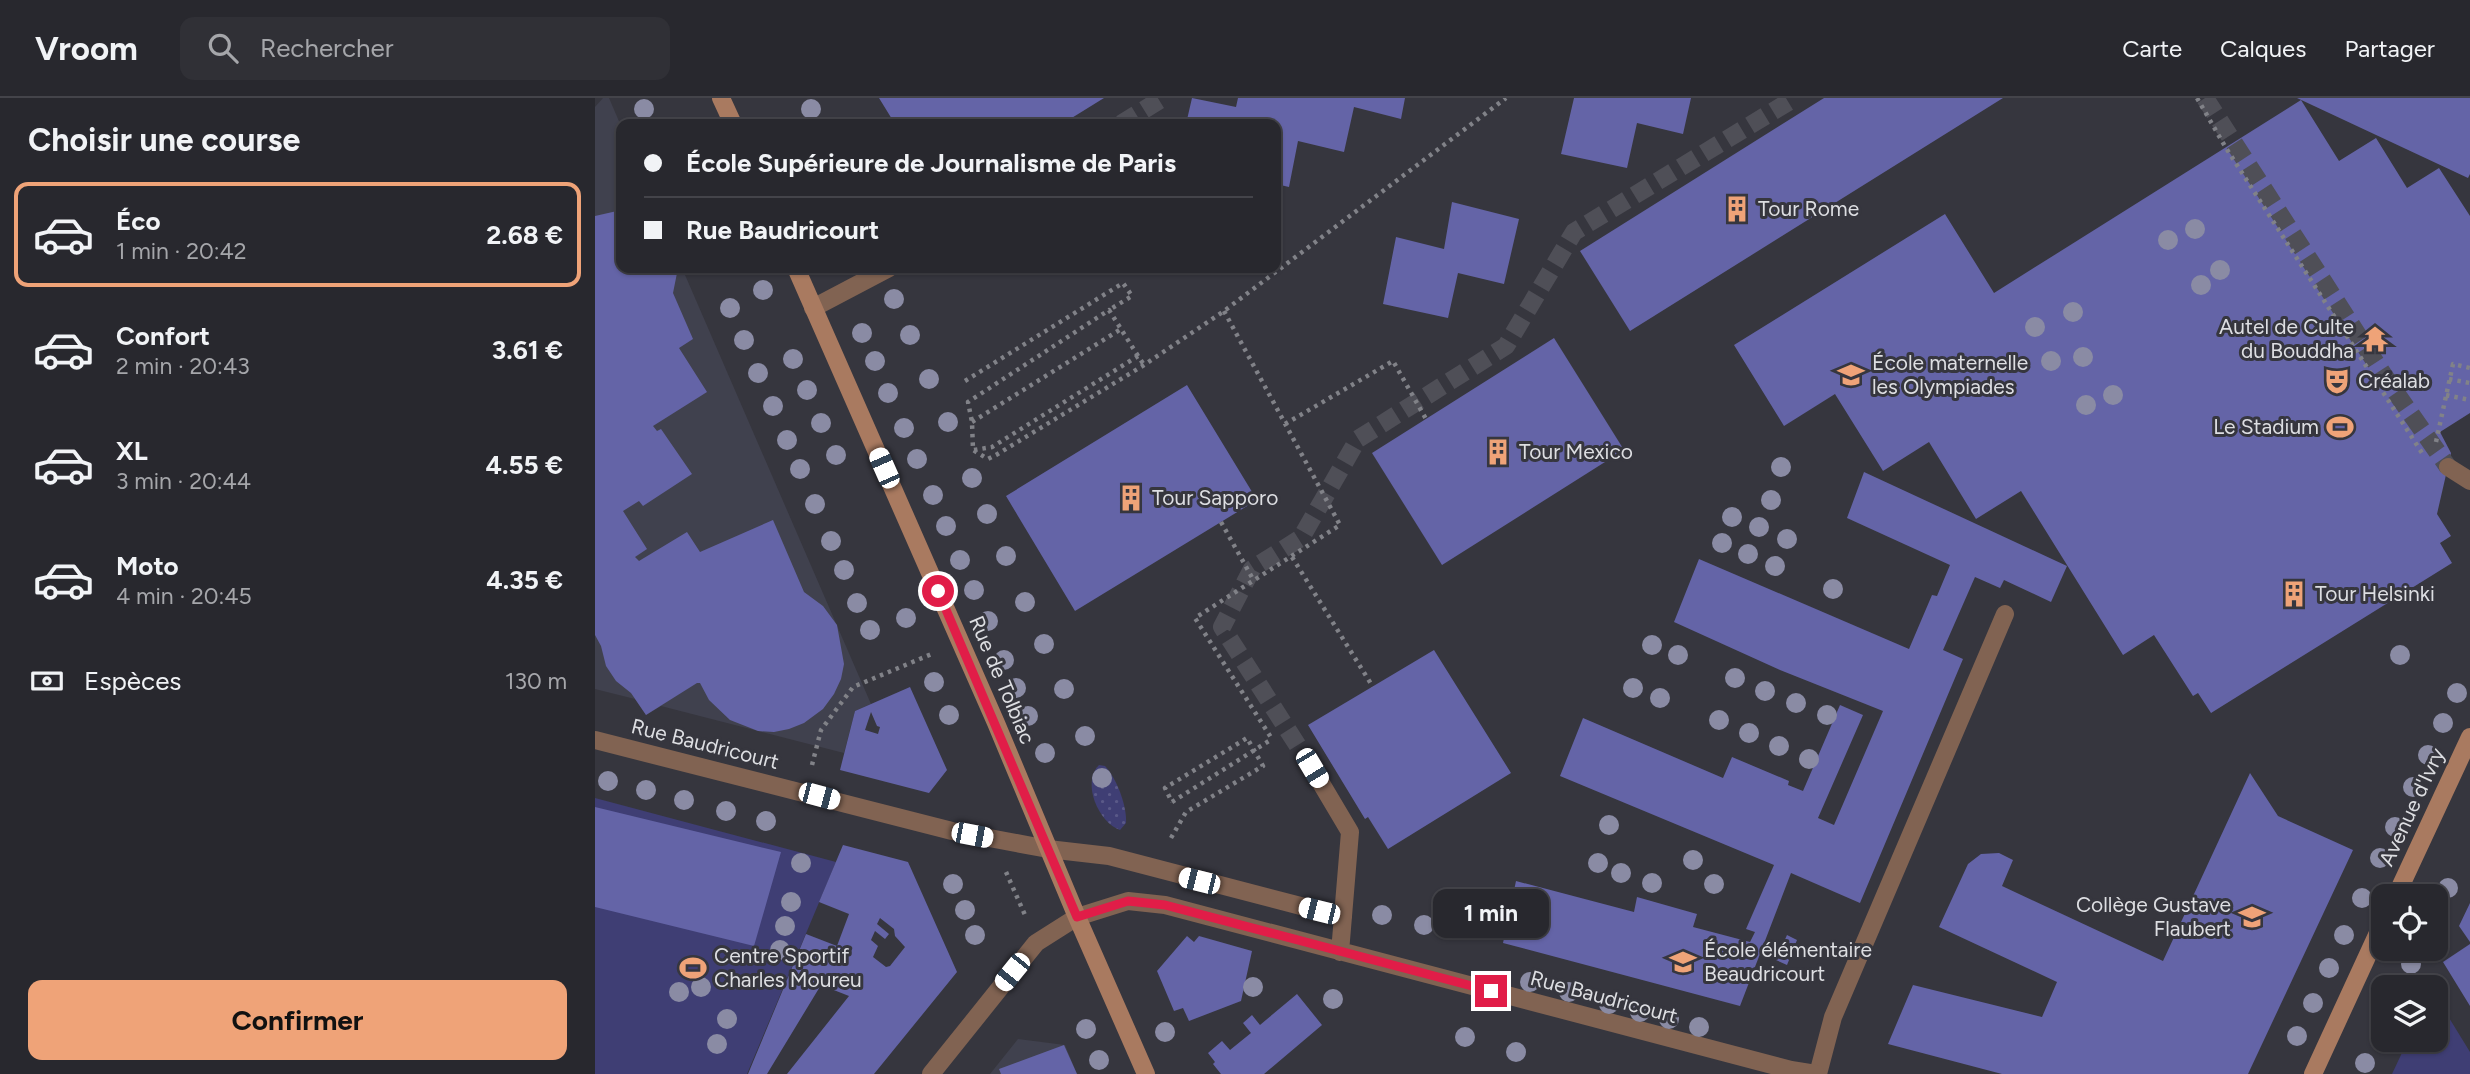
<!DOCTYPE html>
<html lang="fr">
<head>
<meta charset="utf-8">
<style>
	:root { --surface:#28282e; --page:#303036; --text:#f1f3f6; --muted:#a5a6aa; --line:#44444a; --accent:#efa378 }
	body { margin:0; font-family:Figtree,sans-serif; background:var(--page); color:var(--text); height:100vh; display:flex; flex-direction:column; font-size:26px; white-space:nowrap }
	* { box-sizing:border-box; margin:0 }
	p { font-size:23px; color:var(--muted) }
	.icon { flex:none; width:38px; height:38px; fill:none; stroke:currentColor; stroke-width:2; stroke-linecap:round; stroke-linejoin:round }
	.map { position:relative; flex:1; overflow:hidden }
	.drawer { display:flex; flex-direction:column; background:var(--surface); width:595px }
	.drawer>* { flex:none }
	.banner { position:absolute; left:21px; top:21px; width:665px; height:154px; border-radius:14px; box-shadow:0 2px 5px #0004,0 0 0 2px var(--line); display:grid; align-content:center; height:154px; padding:0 28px; background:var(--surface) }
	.buttons { position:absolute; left:1776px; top:786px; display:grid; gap:14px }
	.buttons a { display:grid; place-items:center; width:77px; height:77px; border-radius:14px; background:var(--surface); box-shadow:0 2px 5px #0004,0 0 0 2px var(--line); font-size:35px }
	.end { position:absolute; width:32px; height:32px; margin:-16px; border:9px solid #e11d48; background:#fff; box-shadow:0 0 0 4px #fff }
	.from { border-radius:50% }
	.bubble { position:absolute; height:49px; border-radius:14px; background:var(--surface); box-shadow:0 2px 5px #0004,0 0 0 2px var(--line); font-size:23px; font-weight:700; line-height:49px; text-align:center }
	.car { position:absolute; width:21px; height:42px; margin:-21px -10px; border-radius:9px; box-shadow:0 0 5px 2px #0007; background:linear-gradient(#fff 24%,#345 0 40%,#fff 0 76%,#345 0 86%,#fff 0) }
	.banner b { display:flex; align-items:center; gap:24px; height:66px; font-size:26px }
	.banner b+b { border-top:2px solid var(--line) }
	.banner i { width:18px; height:18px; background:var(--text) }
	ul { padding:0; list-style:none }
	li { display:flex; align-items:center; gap:21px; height:105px; margin:0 14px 10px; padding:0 14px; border:4px solid transparent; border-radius:14px }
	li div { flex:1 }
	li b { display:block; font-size:26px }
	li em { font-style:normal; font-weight:700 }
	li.current { border-color:var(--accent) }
	li>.icon { width:63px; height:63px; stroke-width:1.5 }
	h2 { padding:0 28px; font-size:32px; line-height:84px }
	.pay { display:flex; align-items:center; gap:18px; height:77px; padding:0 28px; font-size:26px }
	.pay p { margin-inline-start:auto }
	.action { display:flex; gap:14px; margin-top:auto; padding:14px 28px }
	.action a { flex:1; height:80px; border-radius:14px; background:var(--accent); color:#111; font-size:28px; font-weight:700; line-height:80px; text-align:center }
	header { display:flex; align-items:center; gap:42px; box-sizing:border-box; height:98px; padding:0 35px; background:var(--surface); border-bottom:2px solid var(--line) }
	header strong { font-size:33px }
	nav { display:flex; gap:38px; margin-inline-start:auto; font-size:24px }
	.search { width:490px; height:63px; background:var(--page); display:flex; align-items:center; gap:18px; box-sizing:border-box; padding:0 24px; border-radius:14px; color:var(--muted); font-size:26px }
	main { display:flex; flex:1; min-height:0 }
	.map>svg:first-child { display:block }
	.built { fill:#40414e }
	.grass { fill:#3f3e74 }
	.park { fill:url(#park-dots) }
	.building { fill:#6464a7; fill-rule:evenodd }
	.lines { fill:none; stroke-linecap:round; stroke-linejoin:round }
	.street-tunnel { stroke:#4f4f57; stroke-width:18; stroke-dasharray:18 9; stroke-linecap:butt }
	.path { stroke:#818288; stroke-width:4.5; stroke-dasharray:3.5 5; stroke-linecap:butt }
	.lane { stroke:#816352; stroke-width:18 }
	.street { stroke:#816352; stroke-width:18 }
	.secondary { stroke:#a97a60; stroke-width:18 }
	.path-bridge { stroke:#818288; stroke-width:4.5; stroke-dasharray:3.5 5; stroke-linecap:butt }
	.tree { fill:#8a8ba4 }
	.route { stroke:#e11d48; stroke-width:9 }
	.labels { text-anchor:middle; stroke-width:6; stroke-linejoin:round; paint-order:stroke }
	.poi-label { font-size:21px; fill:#dddee2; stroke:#36363e; text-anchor:start }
	.street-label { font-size:21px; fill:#dddee2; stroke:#36363e }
</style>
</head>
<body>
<header>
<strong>Vroom</strong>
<div class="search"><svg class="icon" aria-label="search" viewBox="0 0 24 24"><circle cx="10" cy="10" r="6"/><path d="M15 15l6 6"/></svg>Rechercher</div>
<nav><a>Carte</a><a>Calques</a><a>Partager</a></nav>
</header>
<main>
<section class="drawer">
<h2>Choisir une course</h2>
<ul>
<li class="current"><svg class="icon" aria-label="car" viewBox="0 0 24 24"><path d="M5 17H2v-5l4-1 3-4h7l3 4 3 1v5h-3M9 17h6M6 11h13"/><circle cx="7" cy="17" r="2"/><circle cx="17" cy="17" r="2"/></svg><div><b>Éco</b><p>1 min · 20:42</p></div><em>2.68 €</em></li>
<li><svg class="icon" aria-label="car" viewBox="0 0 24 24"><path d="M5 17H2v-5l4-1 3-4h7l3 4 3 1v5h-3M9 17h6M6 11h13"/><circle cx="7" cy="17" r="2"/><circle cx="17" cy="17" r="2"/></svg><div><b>Confort</b><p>2 min · 20:43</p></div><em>3.61 €</em></li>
<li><svg class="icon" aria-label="car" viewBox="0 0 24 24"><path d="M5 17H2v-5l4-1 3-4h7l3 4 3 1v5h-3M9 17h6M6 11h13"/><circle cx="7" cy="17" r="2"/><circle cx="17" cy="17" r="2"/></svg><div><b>XL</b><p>3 min · 20:44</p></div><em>4.55 €</em></li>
<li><svg class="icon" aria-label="car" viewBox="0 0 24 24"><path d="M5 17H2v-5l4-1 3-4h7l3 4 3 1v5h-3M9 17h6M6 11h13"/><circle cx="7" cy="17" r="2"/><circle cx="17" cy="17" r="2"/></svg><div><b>Moto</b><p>4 min · 20:45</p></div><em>4.35 €</em></li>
</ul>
<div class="pay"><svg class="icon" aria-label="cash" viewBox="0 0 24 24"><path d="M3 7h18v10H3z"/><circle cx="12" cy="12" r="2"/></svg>Espèces<p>130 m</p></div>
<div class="action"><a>Confirmer</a></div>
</section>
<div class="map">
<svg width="1875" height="976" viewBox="0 0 1875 976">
	<defs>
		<pattern id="park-dots" width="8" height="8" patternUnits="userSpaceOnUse" patternTransform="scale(1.75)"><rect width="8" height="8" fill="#3f3e74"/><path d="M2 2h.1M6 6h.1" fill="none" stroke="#5a5988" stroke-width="1.8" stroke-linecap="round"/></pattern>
	</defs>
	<rect width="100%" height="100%" fill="#36363e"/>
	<path class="built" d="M8 0H14L26 28V170H87L276 606 260 613 249 655 66 608 51 617 40 601 0 591V9Z
		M423 941 470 947 482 976H395Z"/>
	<path class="grass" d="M0 700 241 764 152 976H0Z
		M1841 907 1848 910 1875 954V976H1797L1813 942H1841Z"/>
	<path class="park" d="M504 667 510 668C522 681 532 708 531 725L525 732C504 725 486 685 504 667Z"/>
	<path class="building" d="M284 0H509L467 26H300Z
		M597 0 641 9 643 0H810L806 21 759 9 749 54 703 43 694 89 681 86V26H591Z
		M979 0H1096L1088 36 1042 25 1032 70 966 56Z
		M1229 0H1408L1035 233 985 153Z
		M1702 0H1875V76L1873 80Z
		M1706 2 1744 63 1781 40 1812 90 1844 70 1875 118V315L1845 334 1856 355 1842 416 1856 438 1845 445 1857 465 1616 615 1603 595 1598 598 1559 537 1528 557 1426 393 1381 421 1334 344 1288 373 1240 296 1189 328 1139 247 1350 116 1399 195Z
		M857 104 924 121 909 186 863 175 853 220 788 206 801 139 849 151Z
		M22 113H26V170H83L78 195 98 241 84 250 112 294 58 328 62 333 66 331 97 376 48 408 44 403 28 413 52 451 40 459 44 463 92 434 105 454 178 422 209 494 228 508 242 527 249 566 246 581 239 596 228 611 209 625 194 631 179 634 163 633 135 622 114 602 105 585H102L51 617 36 595 21 583 11 568 6 548 0 537V118Z
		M959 240 1029 352 847 467 777 355Z
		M592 287 662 402 480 513 411 398Z
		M1269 374 1472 468 1456 504 1409 482 1405 490 1380 479 1348 552 1368 561 1265 805 1196 775 1145 908 908 845 921 783 1039 814 1042 799 1102 816 1098 829 1155 844 1160 834 1151 831 1179 767 965 678 988 620 1128 680 1137 659 1194 683 1193 687 1208 693 1245 607 1268 617 1223 720 1239 727 1288 613 1185 572 1079 524 1104 461 1314 551 1337 497 1342 498 1355 467 1252 420Z
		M839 552 916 675 793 751 773 719 770 721 713 627Z
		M315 589 352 672 334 695 245 672 260 613ZM276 614 282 628 285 629 283 636 270 632Z
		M1655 675 1683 718 1758 752 1653 976H1407L1293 946 1318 887 1447 919 1462 884 1344 829 1373 766 1386 756 1404 755 1418 762 1407 788 1568 863Z
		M0 709 186 754 159 848 0 809Z
		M248 747 313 764 362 874 279 976H192L254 898 226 887 172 976H153L211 836 242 848 254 816 224 804ZM285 820 299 831 300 838 310 849 295 868 291 869 278 859 283 848 276 842 280 833 290 841 294 836 282 826Z
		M1875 805V844L1864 828Z
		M1192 837 1202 842 1192 867 1181 862Z
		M592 838 599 844 604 838 657 853 646 903 594 923 588 910 579 913 562 873Z
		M1875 846V908L1848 864Z
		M702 896 727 927 669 976H626L618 966 620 964 613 955 627 943 635 952 656 935 648 925 657 917 665 927Z
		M469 947 482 976H406L404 971Z"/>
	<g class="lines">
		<path class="street-tunnel" d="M1610 0 1790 279 1853 369
			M526 26 568 0
			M717 670 627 529 657 471 706 440 763 341 911 248 979 134 1200 0"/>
		<path class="path" d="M1602 0 1631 50 1827 355
			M629 213 745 427 600 520 677 641
			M543 258 514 212 373 304 377 324 378 352 393 361 401 357 549 267 629 213 911 0
			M1854 281 1875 285
			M370 283 528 185 537 198 514 212
			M1851 297 1875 302
			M377 324 526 231
			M690 326 798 263 831 321
			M1841 344 1858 266 1875 270
			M379 352 397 349 543 258 549 267
			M626 424 659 483
			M697 459 778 589
			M217 667 226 632 258 589 339 555
			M576 740 591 714 668 668 652 640 570 690 577 704
			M411 774 430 817"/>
		<path class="lane" d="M1223 976 1238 919 1410 516"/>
		<path class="street" d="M218 210 294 170
			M1853 369 1875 383
			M0 642 357 733 453 751 514 758 748 819
			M717 670 755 734 745 854
			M336 976 441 845 482 819 533 803 570 807 1196 972 1221 976"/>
		<path class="secondary" d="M126 0 138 26
			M201 170 401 625 482 819 551 976
			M1801 798 1875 639
			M1718 976 1788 824"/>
		<path class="path-bridge" d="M577 704 677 641"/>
	</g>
	<g class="tree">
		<circle cx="49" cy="11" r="10"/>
		<circle cx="216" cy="11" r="10"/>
		<circle cx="1600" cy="131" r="10"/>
		<circle cx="1573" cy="142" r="10"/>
		<circle cx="1625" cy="172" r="10"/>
		<circle cx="1606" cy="187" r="10"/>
		<circle cx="168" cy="192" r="10"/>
		<circle cx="299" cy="201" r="10"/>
		<circle cx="135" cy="210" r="10"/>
		<circle cx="1478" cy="214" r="10"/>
		<circle cx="1440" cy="229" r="10"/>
		<circle cx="267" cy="235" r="10"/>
		<circle cx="315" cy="237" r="10"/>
		<circle cx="149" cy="242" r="10"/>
		<circle cx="1488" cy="259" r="10"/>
		<circle cx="198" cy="261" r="10"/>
		<circle cx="280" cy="263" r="10"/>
		<circle cx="1456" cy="263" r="10"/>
		<circle cx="163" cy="275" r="10"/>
		<circle cx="334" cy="281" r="10"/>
		<circle cx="212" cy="292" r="10"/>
		<circle cx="293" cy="295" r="10"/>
		<circle cx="1518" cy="297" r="10"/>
		<circle cx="1491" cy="307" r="10"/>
		<circle cx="178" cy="308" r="10"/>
		<circle cx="353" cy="324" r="10"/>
		<circle cx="226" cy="325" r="10"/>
		<circle cx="309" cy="330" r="10"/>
		<circle cx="192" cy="342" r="10"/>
		<circle cx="241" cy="357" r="10"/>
		<circle cx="322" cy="361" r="10"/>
		<circle cx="1186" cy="369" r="10"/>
		<circle cx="205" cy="371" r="10"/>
		<circle cx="377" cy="380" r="10"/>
		<circle cx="338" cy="397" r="10"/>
		<circle cx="1176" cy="402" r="10"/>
		<circle cx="220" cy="406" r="10"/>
		<circle cx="392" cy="416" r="10"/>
		<circle cx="1137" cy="419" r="10"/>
		<circle cx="351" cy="428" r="10"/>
		<circle cx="1164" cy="429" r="10"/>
		<circle cx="1192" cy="441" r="10"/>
		<circle cx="236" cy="443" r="10"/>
		<circle cx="1127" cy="445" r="10"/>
		<circle cx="1153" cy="456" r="10"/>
		<circle cx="411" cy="458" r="10"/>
		<circle cx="365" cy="462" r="10"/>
		<circle cx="1180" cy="468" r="10"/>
		<circle cx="249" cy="472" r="10"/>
		<circle cx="1238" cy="491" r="10"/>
		<circle cx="379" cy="492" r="10"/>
		<circle cx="430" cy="504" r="10"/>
		<circle cx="262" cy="505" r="10"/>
		<circle cx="311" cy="520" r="10"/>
		<circle cx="393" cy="523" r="10"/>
		<circle cx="275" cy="532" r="10"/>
		<circle cx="449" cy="546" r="10"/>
		<circle cx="1057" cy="547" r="10"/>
		<circle cx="1083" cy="557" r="10"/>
		<circle cx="1805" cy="557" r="10"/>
		<circle cx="409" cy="562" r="10"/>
		<circle cx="1140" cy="580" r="10"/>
		<circle cx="339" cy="584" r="10"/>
		<circle cx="421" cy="590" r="10"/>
		<circle cx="1038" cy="590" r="10"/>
		<circle cx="469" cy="591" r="10"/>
		<circle cx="1170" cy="593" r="10"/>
		<circle cx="1862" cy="595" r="10"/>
		<circle cx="1065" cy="600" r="10"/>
		<circle cx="1201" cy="605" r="10"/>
		<circle cx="354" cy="617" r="10"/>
		<circle cx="1232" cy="617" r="10"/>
		<circle cx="433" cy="618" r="10"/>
		<circle cx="1124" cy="622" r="10"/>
		<circle cx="1848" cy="625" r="10"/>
		<circle cx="1154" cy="635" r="10"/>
		<circle cx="490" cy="638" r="10"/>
		<circle cx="1184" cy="648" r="10"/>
		<circle cx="450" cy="655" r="10"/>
		<circle cx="1833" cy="657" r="10"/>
		<circle cx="1214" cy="661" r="10"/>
		<circle cx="507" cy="680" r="10"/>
		<circle cx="13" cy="683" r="10"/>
		<circle cx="1818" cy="689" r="10"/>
		<circle cx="51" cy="692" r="10"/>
		<circle cx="89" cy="702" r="10"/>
		<circle cx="131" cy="713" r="10"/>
		<circle cx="171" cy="723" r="10"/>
		<circle cx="1014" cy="727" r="10"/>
		<circle cx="1800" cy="729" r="10"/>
		<circle cx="1785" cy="760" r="10"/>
		<circle cx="1098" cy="762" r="10"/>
		<circle cx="206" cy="765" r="10"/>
		<circle cx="1003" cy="765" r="10"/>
		<circle cx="1026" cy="775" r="10"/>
		<circle cx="1057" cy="785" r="10"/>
		<circle cx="358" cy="786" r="10"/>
		<circle cx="1119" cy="786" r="10"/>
		<circle cx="1853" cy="790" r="10"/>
		<circle cx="1767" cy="800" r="10"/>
		<circle cx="196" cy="804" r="10"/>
		<circle cx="370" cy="812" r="10"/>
		<circle cx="787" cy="817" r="10"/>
		<circle cx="829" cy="827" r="10"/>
		<circle cx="190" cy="828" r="10"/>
		<circle cx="380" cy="837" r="10"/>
		<circle cx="1749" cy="837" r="10"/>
		<circle cx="185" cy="852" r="10"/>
		<circle cx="1816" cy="866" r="10"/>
		<circle cx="1734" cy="870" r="10"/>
		<circle cx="935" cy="884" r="10"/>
		<circle cx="106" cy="889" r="10"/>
		<circle cx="658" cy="889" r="10"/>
		<circle cx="84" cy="894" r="10"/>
		<circle cx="974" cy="894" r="10"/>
		<circle cx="738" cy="901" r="10"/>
		<circle cx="1718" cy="905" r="10"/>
		<circle cx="1014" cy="906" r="10"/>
		<circle cx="1045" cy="914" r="10"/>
		<circle cx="132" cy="921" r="10"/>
		<circle cx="1074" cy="921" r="10"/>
		<circle cx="1104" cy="929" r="10"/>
		<circle cx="491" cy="931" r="10"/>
		<circle cx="570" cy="934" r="10"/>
		<circle cx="1702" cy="938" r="10"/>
		<circle cx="870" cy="939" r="10"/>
		<circle cx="122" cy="946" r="10"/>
		<circle cx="921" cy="954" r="10"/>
		<circle cx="504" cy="962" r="10"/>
		<circle cx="1770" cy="965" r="10"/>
	</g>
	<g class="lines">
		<path class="route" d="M343 493 482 819 533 803 570 807 896 893"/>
	</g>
	<defs>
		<g id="building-bare" transform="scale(2.1)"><path d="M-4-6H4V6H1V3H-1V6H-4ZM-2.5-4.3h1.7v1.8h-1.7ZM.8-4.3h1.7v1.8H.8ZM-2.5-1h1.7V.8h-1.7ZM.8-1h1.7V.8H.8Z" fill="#efa378" stroke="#36363e" stroke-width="2.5" paint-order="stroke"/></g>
		<g id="temple-bare" transform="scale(2.1)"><path d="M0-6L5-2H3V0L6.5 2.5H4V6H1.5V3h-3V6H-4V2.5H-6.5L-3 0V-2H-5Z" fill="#efa378" stroke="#36363e" stroke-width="2.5" paint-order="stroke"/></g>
		<g id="school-bare" transform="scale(2.1)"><path d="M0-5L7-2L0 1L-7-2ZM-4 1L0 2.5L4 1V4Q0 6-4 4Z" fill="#efa378" stroke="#36363e" stroke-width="2.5" paint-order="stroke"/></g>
		<g id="theatre-bare" transform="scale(2.1)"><path d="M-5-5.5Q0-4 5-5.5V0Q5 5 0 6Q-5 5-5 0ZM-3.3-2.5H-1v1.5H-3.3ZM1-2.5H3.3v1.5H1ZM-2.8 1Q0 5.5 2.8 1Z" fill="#efa378" stroke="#36363e" stroke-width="2.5" paint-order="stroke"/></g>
		<g id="stadium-bare" transform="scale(2.1)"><path d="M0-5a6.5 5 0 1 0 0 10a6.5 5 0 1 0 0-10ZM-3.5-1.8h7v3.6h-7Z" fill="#efa378" stroke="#36363e" stroke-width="2.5" paint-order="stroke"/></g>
	</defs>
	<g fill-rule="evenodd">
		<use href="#building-bare" x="1142" y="111"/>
		<use href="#temple-bare" x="1780" y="241"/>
		<use href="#school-bare" x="1256" y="277"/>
		<use href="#theatre-bare" x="1742" y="283"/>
		<use href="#stadium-bare" x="1745" y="329"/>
		<use href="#building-bare" x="903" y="354"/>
		<use href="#building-bare" x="536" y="400"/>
		<use href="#building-bare" x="1699" y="496"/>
		<use href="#school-bare" x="1657" y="819"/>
		<use href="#school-bare" x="1088" y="864"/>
		<use href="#stadium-bare" x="98" y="870"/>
	</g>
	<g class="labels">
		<g class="poi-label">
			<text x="1163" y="118">Tour Rome</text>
			<text x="1759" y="236" text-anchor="end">Autel de Culte<tspan x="1759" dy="24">du Bouddha</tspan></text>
			<text x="1277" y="272">École maternelle<tspan x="1277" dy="24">les Olympiades</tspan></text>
			<text x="1763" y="290">Créalab</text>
			<text x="1724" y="336" text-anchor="end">Le Stadium</text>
			<text x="924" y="361">Tour Mexico</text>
			<text x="557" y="407">Tour Sapporo</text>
			<text x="1720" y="503">Tour Helsinki</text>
			<text x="1636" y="814" text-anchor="end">Collège Gustave<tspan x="1636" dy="24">Flaubert</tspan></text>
			<text x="1109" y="859">École élémentaire<tspan x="1109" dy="24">Beaudricourt</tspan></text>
			<text x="119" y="865">Centre Sportif<tspan x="119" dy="24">Charles Moureu</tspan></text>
		</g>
		<g class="street-label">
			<text transform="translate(407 582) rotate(67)" y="7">Rue de Tolbiac</text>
			<text transform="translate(110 646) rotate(14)" y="7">Rue Baudricourt</text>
			<text transform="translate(1817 709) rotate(-65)" y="7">Avenue d'Ivry</text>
			<text transform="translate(1009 899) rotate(15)" y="7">Rue Baudricourt</text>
		</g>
	</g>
</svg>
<div class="buttons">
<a><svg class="icon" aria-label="locate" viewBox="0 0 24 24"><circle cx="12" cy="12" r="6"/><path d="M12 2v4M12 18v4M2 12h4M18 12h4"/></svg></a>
<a><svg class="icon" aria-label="layers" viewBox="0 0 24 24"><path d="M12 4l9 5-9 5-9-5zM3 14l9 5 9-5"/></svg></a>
</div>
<i class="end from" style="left:343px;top:493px"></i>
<i class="end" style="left:896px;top:893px"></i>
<div class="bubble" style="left:838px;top:791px;width:116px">1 min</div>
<i class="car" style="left:289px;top:370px;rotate:336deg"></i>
<i class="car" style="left:717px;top:670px;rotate:149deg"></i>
<i class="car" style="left:224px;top:698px;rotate:105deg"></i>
<i class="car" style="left:377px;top:737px;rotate:101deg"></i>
<i class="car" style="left:604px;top:783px;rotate:284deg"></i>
<i class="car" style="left:724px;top:813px;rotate:284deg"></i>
<i class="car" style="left:417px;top:874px;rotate:219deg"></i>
<div class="banner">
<b><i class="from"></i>École Supérieure de Journalisme de Paris</b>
<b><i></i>Rue Baudricourt</b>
</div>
</div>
</main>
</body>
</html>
